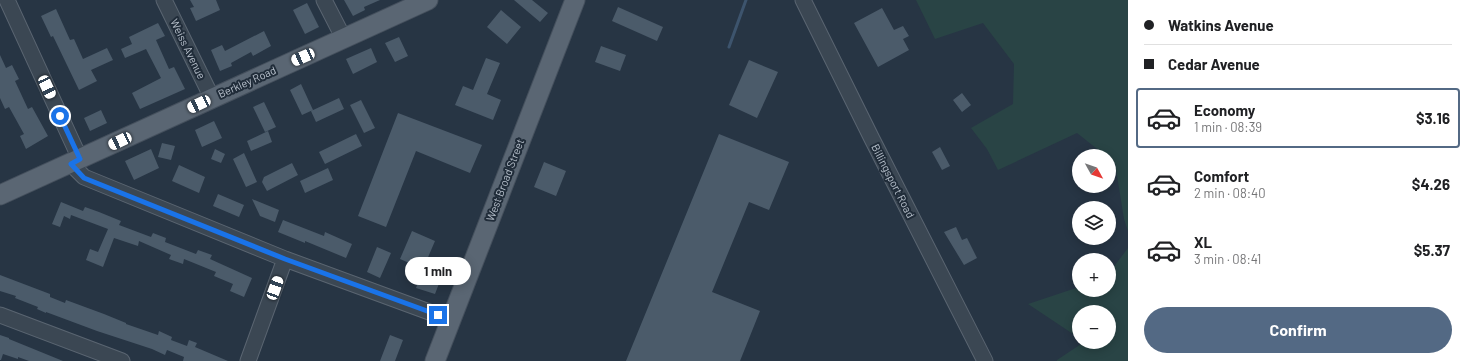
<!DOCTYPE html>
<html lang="en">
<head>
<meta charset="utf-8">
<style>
	:root { --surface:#fff; --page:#f6f6f6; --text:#202124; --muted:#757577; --line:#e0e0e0; --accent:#536984 }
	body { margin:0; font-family:Barlow,sans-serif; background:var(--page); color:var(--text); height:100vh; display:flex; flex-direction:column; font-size:15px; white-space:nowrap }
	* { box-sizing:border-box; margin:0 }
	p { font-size:13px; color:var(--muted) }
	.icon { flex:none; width:22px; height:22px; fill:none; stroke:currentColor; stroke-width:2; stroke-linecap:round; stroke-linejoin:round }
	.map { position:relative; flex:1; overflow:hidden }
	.side { display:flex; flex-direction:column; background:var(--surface); width:340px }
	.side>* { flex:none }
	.guide { display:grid; align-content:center; height:88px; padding:0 16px; background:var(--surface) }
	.needle { width:26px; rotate:130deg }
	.fabs { position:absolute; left:1072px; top:149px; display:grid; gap:8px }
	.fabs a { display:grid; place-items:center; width:44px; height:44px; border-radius:50%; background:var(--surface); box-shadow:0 2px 10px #0003; font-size:20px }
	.end { position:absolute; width:18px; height:18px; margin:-9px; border:5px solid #1a73e8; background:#fff; box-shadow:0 0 0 2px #fff }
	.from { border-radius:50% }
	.bubble { position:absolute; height:28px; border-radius:14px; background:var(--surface); box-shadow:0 2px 10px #0003; font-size:13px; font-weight:700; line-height:28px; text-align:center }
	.car { position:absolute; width:12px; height:24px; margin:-12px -6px; border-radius:5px; box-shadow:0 0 3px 1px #0007; background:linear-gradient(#fff 24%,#345 0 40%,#fff 0 76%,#345 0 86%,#fff 0) }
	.guide b { display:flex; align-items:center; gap:14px; height:38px; font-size:15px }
	.guide b+b { border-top:1px solid var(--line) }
	.guide i { width:10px; height:10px; background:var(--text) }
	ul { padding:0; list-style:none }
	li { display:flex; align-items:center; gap:12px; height:60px; margin:0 8px 6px; padding:0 8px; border:2px solid transparent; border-radius:4px }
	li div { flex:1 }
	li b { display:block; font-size:15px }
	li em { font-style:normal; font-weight:700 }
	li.on { border-color:var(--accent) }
	li>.icon { width:36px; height:36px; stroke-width:1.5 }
	.action { display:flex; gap:8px; margin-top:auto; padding:8px 16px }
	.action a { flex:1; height:46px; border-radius:24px; background:var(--accent); color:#fff; font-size:16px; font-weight:700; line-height:46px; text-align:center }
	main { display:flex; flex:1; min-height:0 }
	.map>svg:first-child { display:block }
	.green { fill:#294445 }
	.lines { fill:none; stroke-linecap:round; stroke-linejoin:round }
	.stream { stroke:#3d546d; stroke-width:3 }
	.building { fill:#4b5b6a }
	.minor-casing { stroke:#5a6571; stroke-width:17 }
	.major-casing { stroke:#45505d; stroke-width:21 }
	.minor { stroke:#3b4753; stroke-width:15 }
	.major { stroke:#5a6673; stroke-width:19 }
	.route { stroke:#1a73e8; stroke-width:5 }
	.labels { text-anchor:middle; stroke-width:4; stroke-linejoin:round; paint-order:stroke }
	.street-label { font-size:11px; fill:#b9c2cd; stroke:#202c39 }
</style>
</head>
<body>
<main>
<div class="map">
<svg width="1128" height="361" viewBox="0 0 1128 361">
	<rect width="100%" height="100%" fill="#273544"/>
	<path class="green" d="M916 0H1128V231L1124 219 1115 163 1109 158V156H1106L1077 133 998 170 987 149 971 128 1013 104 1014 64 983 23 935 39Z
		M1128 248V361H1057V360L1084 342H1109V312H1079V338L1028 304 1079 287V290H1109V273Z"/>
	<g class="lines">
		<path class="stream" d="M729 47 746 0"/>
	</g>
	<path class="building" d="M190 0H216L220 10 196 21 190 8 194 7Z
		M344 0H380L364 7 365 10 353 16Z
		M514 0H532L548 13 540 22Z
		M307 3 319 27 305 34 293 10Z
		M618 7 663 27 657 41 612 21Z
		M882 8 894 30 903 26 909 36 903 39 909 50 878 67 854 23Z
		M56 9 70 40 74 39 83 59 107 48 113 60 91 70 97 81 79 90 53 36 51 37 41 16Z
		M501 10 521 27 507 44 487 27Z
		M158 23 165 36 156 40 169 69 174 67 185 89 140 109 132 93 161 78 146 49 125 58 121 49 132 44 129 37Z
		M264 31 271 46 253 56 251 52 231 63 232 66 220 71 211 50 222 45 225 51Z
		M399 37 408 56 395 62 385 43Z
		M601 46 626 55 620 71 595 62Z
		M371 48 377 62 353 74 346 59Z
		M0 55 6 68 12 65 19 79 15 81 28 109 32 107 48 136 26 149 20 136 24 134 9 107 5 109 0 98Z
		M486 58 500 63 487 94 501 100 493 120 455 105 463 86 473 90Z
		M749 60 778 72 757 118 729 105Z
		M301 84 313 110 302 115 290 90Z
		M962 93 971 105 962 112 953 100Z
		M339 98 344 109 316 122 311 111Z
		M361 100 375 128 364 133 350 105Z
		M264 102 276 127 265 132 253 107Z
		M101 110 107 123 90 131 84 118Z
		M398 113 482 145 470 173 416 151 386 227 358 216Z
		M214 121 222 138 202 147 195 130Z
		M268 131 272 142 251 151 247 141Z
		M356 134 362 146 325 164 319 152Z
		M719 134 789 162 769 210 749 202 712 292 760 311 740 361H626Z
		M162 143 175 146 171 160 158 157Z
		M940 147 950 166 942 170 932 152Z
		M151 149 159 168 134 180 125 161Z
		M215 149 225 154 221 163 211 159Z
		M244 153 257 182 246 187 233 159Z
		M544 162 566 171 556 196 534 187Z
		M292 163 298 175 267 191 262 182 264 177Z
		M179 165 205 177 199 193 172 181Z
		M328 168 333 180 305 193 300 181Z
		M218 194 244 205 239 217 213 206Z
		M252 199 279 210 275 222 260 216Z
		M61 202 83 211 85 207 99 212 121 221 119 225 151 237 153 233 166 238 165 242 196 254 198 250 212 255 210 259 252 278 244 297 230 291 233 284 214 276 216 272 184 259 183 264 169 259 171 255 139 241 138 246 114 238 103 267 86 260 90 249 98 252 108 229 71 215 70 219 64 216 60 227 52 224Z
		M283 220 324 236 325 232 352 244 346 258 305 241V243L278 232Z
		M956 227 962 240 967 238 977 258 964 265 944 232Z
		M412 231 435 241 423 269 400 259Z
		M377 247 391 253 380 278 367 272Z
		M0 275 50 294V297L65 303 66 300 104 314 126 323V324L158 335 159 331 172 337 171 340 187 346 189 340 197 343 195 347 228 361H183L184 357 167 350 165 355 152 349 97 331 46 312V313L37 309 38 307 15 298 16 296 0 291Z
		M421 275 440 281 435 294 416 288Z
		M0 335 9 338V339L63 361H29L18 357V359L3 354 1 360H0Z
		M390 335 403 340 395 361H380Z"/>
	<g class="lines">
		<g class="minor-casing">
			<path id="minor" d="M7 0 80 159
				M164 0 212 98
				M324 0 344 39
				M803 0 872 139 985 361
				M71 164 84 177 285 259 451 320
				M0 315 122 361
				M248 361 285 259"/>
		</g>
		<g class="major-casing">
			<path id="major" d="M0 195 428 0
				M435 361 575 0"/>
		</g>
		<use href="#minor" class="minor"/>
		<use href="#major" class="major"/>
	</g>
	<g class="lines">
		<path class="route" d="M60 116 80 159 71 164 84 178 285 259 438 315"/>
	</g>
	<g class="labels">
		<g class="street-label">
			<text transform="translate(188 49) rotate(64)" y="4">Weiss Avenue</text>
			<text transform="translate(247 82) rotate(-24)" y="4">Berkley Road</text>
			<text transform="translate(505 180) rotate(-69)" y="4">West Broad Street</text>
			<text transform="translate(893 181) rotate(63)" y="4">Billingsport Road</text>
		</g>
	</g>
</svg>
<div class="fabs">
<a><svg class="needle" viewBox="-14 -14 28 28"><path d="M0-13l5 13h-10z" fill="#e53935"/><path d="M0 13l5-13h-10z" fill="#757577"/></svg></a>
<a><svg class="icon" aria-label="layers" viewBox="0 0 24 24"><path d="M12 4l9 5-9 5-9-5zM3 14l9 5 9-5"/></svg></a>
<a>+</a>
<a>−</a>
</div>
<i class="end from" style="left:60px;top:116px"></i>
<i class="end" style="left:438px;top:315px"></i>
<div class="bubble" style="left:405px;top:257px;width:66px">1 min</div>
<i class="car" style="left:303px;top:57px;rotate:246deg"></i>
<i class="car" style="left:47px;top:87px;rotate:155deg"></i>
<i class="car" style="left:199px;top:104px;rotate:245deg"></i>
<i class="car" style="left:120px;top:141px;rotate:245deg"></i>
<i class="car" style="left:275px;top:288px;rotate:20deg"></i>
</div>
<section class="side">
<div class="guide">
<b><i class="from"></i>Watkins Avenue</b>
<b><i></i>Cedar Avenue</b>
</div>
<ul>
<li class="on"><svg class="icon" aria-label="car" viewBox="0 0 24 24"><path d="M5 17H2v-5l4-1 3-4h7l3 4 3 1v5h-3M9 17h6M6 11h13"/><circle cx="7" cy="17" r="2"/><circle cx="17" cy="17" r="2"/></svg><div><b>Economy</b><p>1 min · 08:39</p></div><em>$3.16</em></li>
<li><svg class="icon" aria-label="car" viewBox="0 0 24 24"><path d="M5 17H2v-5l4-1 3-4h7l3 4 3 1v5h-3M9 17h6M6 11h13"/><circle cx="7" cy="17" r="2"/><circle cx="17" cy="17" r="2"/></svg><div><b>Comfort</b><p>2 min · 08:40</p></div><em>$4.26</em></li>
<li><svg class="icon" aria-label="car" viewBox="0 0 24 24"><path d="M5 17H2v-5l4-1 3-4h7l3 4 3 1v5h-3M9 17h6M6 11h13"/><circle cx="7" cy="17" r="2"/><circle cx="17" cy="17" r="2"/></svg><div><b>XL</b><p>3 min · 08:41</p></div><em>$5.37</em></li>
</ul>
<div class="action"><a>Confirm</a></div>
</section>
</main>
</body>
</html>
